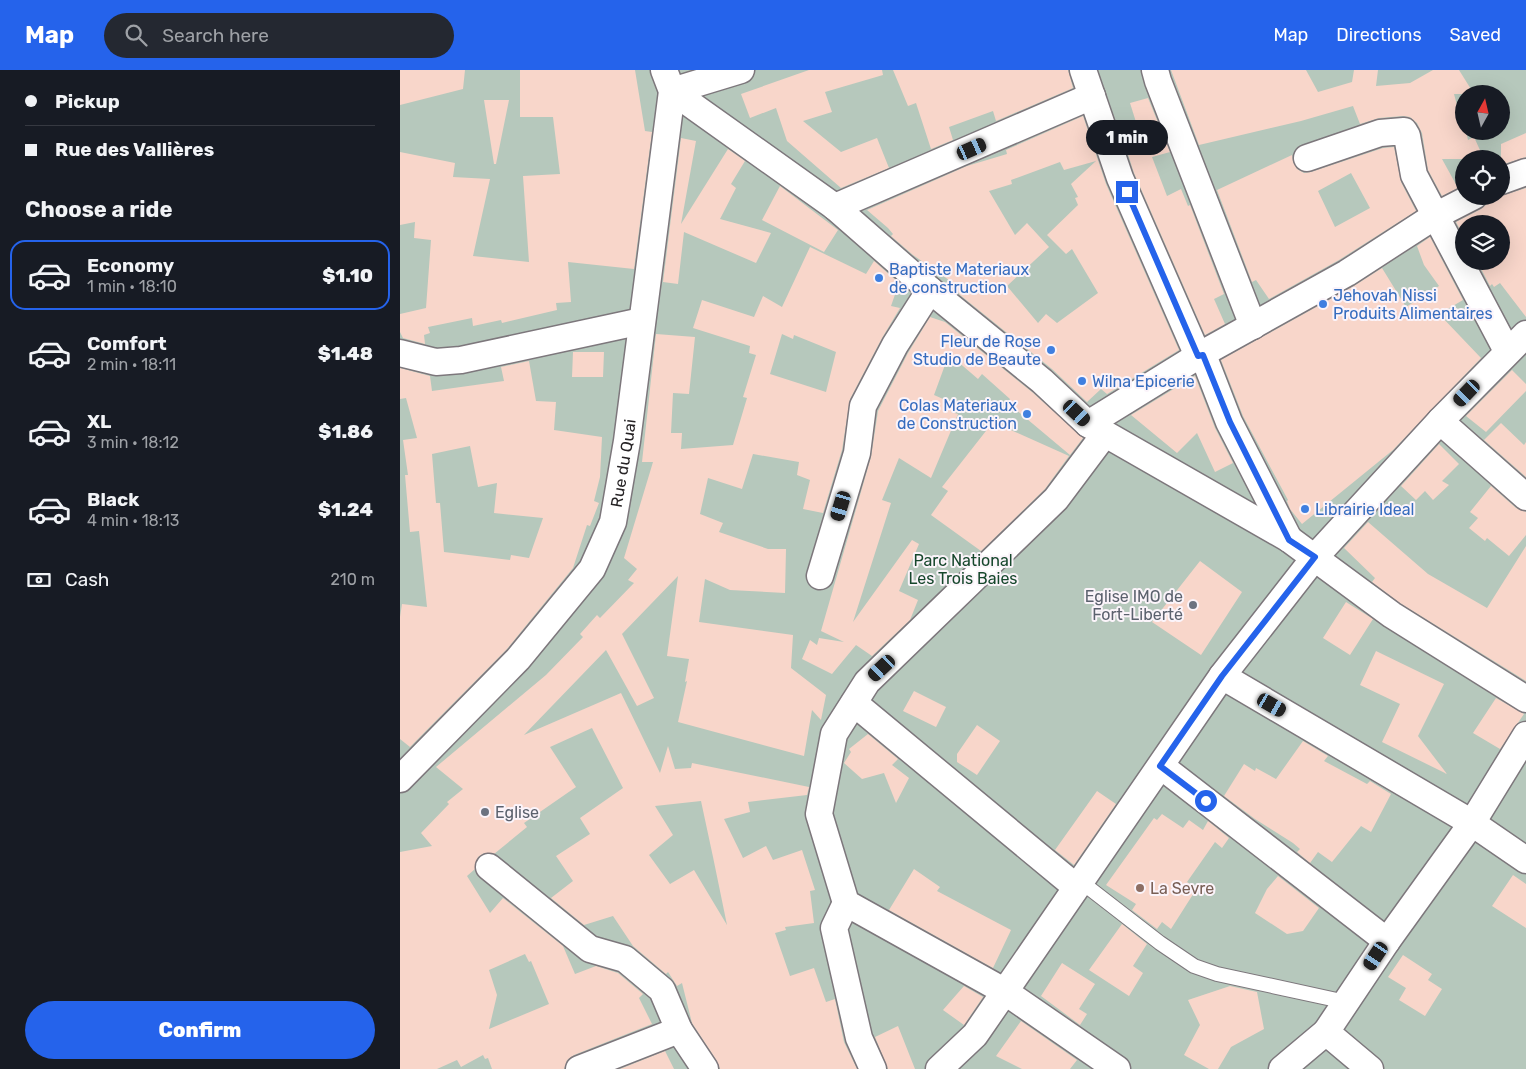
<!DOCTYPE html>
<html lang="en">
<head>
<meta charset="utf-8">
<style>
	:root { --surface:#171b24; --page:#242831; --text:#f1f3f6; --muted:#9ea1a6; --line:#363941; --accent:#2563eb }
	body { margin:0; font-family:Rubik,sans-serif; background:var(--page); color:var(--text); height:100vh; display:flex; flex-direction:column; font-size:19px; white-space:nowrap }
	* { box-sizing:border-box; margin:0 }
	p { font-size:16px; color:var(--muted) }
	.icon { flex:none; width:28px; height:28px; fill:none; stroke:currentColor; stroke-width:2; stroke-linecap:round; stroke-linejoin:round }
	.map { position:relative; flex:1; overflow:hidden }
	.details { display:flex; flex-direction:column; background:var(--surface); width:400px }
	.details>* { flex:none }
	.hud { display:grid; align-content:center; height:110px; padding:0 25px; background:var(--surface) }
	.needle { width:32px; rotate:8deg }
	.controls { position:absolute; left:1055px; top:15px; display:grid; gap:10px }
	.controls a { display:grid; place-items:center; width:55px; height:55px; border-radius:50%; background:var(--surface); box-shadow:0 5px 20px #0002; font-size:25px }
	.end { position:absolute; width:22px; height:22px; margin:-11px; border:6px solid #2563eb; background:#fff; box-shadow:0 0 0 2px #fff }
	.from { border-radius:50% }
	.bubble { position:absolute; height:35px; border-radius:18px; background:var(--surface); box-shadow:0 5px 20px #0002; font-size:16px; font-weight:800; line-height:35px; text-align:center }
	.car { position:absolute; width:15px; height:30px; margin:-15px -8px; border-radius:6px; box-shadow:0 0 4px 1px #0007; background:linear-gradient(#222 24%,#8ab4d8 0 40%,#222 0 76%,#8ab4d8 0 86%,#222 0) }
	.hud b { display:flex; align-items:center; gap:18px; height:48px; font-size:19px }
	.hud b+b { border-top:1px solid var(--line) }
	.hud i { width:12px; height:12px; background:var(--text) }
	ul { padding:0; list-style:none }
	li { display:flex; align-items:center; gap:15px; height:70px; margin:0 10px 8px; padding:0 15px; border:2px solid transparent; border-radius:15px }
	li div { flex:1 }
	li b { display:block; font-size:19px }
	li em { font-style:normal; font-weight:800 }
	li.current { border-color:var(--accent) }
	li>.icon { width:45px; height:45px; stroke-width:1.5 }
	h2 { padding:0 25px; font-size:22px; line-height:60px }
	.pay { display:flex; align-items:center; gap:12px; height:55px; padding:0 25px; font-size:19px }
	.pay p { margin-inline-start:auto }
	.button { display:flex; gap:10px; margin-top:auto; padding:10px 25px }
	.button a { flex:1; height:58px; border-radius:30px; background:var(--accent); color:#fff; font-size:20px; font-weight:800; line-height:58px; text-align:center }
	header { display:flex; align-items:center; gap:30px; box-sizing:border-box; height:70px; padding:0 25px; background:var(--accent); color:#fff }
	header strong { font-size:24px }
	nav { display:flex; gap:28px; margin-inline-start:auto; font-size:18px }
	.search { width:350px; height:45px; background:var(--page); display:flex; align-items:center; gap:12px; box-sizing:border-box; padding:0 18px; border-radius:28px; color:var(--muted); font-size:19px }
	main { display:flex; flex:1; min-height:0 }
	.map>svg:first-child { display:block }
	.park { fill:#b6c8bc; fill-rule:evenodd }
	.building { fill:#f8d6ca; fill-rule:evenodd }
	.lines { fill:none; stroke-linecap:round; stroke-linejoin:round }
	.lane-casing { stroke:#7d777c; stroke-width:16 }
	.street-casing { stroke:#7d777c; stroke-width:29 }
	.lane { stroke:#fff; stroke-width:14 }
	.street { stroke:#fff; stroke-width:26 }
	.route { stroke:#2563eb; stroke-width:6 }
	.shop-dot { fill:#3f7fe0; stroke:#fbf4fa; stroke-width:2 }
	.worship-dot { fill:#6b7280; stroke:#fbf4fa; stroke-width:2 }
	.education-dot { fill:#8d6e63; stroke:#fbf4fa; stroke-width:2 }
	.labels { text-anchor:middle; stroke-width:4; stroke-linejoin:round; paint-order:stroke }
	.shop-label { font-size:16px; fill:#366cbe; stroke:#fbf4fa; text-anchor:start }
	.street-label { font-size:16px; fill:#262325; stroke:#fbf4fa }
	.park-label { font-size:16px; fill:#16472c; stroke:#fbf4fa }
	.worship-label { font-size:16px; fill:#5b616d; stroke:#fbf4fa; text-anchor:end }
	.education-label { font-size:16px; fill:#785e54; stroke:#fbf4fa; text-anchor:start }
</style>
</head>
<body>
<header>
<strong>Map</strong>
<div class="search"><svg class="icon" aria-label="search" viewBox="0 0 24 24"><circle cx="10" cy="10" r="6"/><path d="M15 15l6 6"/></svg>Search here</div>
<nav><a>Map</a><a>Directions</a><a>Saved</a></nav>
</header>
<main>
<section class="details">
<div class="hud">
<b><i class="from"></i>Pickup</b>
<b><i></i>Rue des Vallières</b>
</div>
<h2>Choose a ride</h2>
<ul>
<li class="current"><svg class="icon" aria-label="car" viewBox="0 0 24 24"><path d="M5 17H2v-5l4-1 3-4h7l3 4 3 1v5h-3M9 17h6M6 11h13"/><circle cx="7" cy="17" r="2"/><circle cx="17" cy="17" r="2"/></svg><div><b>Economy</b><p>1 min · 18:10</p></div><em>$1.10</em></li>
<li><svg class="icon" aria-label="car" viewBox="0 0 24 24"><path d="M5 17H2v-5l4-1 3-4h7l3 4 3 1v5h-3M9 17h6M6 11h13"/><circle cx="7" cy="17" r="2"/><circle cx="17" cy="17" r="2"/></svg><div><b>Comfort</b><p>2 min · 18:11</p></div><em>$1.48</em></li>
<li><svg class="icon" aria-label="car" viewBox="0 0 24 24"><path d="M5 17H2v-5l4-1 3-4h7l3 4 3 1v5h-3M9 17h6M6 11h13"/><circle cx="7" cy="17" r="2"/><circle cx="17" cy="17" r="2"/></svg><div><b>XL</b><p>3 min · 18:12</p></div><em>$1.86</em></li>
<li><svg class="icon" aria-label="car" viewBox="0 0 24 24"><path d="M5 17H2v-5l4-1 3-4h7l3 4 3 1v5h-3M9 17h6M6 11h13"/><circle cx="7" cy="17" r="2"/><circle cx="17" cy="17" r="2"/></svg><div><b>Black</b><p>4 min · 18:13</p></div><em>$1.24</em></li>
</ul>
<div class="pay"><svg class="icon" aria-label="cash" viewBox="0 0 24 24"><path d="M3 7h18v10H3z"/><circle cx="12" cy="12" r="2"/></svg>Cash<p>210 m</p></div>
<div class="button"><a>Confirm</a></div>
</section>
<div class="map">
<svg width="1126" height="999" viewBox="0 0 1126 999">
	<rect width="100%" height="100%" fill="#fbf4fa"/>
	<path class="park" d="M0 0H1126V999H0ZM1064 24H1101V61H1064ZM1064 89H1101V126H1064ZM1064 154H1101V191H1064Z"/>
	<path class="building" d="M0 0H65L63 19 0 35Z
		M120 0H235L245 61 252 62 234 199 168 192 171 232 156 233 157 240 102 253 101 250 73 256 72 248 28 257 30 263 24 265 25 274 3 268 0 262V244L26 238 31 170 14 168 15 152 0 155V82L55 93 53 107 90 109 73 186 129 192 123 106 160 104 153 47H120Z
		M409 0H482L483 5 425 22 432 42 403 51 441 82 477 68 489 98 441 118 387 71 376 38 350 48 341 24Z
		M493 0H668L673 18 596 51 593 41 549 57 553 70 531 79 516 33 508 36Z
		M771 0H906L918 22 952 12 954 0H978L976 16 1010 13 1033 0H1059L1074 24H1054L1064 61H1066L1068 70 1074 67 1084 89H1042L1058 118 1042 126 1028 100 1022 63 1017 53 1010 47 1003 46 979 48 960 54 953 36 901 51 799 75Z
		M748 28 770 82 752 87 767 126 781 119 788 136 790 135 824 224 814 229 825 254 805 265 734 103 724 72 741 68 730 33Z
		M84 30H109L96 94H94Z
		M683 46 706 114 779 280 707 324 701 319 687 332 652 299 560 225 549 210 513 185 491 166 493 164 488 158 467 140 567 96 607 84 606 80ZM696 91 671 114 678 127 675 128 678 135 647 165 666 184 672 179 698 223 657 253 646 244 638 253 607 216 649 177 627 153 615 165 589 121 612 114 611 110 660 92 664 100Z
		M1126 63V87L1101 95V74Z
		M281 68 296 71 281 154 328 79 345 91 331 114 336 118 320 149 371 163 356 193 284 162 278 214 263 212Z
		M994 77 1001 112 1016 141 939 190 869 229 856 210 852 212 817 120 892 85 893 92 897 99 904 103 911 102 983 78ZM951 103 970 138 935 157 918 121Z
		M380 116 438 160 424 182 362 150Z
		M1126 118V247L1100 213 1094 217 1092 214 1090 216 1077 191H1101V154H1064V167L1056 152 1081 139 1087 134 1089 126 1101 128V126Z
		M1030 167 1063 230 1039 244 1081 288 993 380 902 454 890 439 887 431 888 430 843 346 821 290 954 216 982 198 1006 237 1039 216 1024 195 1017 176Z
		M410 177 466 204 474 191 499 213 491 236 500 238 482 268 450 329 442 380 423 443 403 439 410 410 397 405 399 392 353 384 342 419 308 408 300 444 323 453 319 462 368 479H386L385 523 330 520 305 509 299 552 393 565 391 598 426 625 421 650 412 640 404 686 278 652 287 611 285 612 289 589 267 586 278 506 222 564 254 628 237 636 206 580 124 665 221 623 260 703 268 676 275 699 291 698 292 693 409 717 407 725 348 732 350 742 324 749 343 788 366 776 373 790 402 780 415 820 410 821 414 853 385 857 386 860 375 863 390 906 414 898 426 932 435 929 444 972 457 999H320L317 991 292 953 282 913 277 916 268 902 266 904 233 876 213 846 184 855 151 828 173 811 156 786 190 764 180 748 223 718 192 658 150 677 176 717 124 753 127 757 94 784 84 783 78 787 75 799 67 806 90 843 103 828 163 876 175 904 196 896 218 903 243 924 239 928 252 954 174 985 167 990 164 999H92L88 988 85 989 83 985 61 997 57 990 37 999H0V782L32 776 21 763 49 734 47 732 63 719 36 697 146 605 183 567 180 564 197 545 200 548 234 513 228 510 237 499 224 488 253 392H242L256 264 295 267 289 324 273 323 271 363H282L281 379 333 375 347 328 343 327 356 285 349 283 350 276 293 258 302 230 354 247 363 226 382 237ZM382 264 393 269 394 265 436 282 426 322 370 304ZM301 731 313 787 327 855 294 800 270 814 249 785 273 765 255 736ZM125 884 129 892 131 891 149 934 89 959 97 925 89 900Z
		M530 247 545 252 632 322 683 368 670 385 608 333 610 329 582 304 578 309 549 284 534 325 557 335 551 342 558 344 531 408 499 388 482 430 491 433 453 552 512 470 519 474 499 521 518 530 510 550 472 586 456 575 432 604 402 589 410 570 417 575 419 568 444 572 421 561 471 387 478 341 508 283Z
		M173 282H204L203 307H172Z
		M129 291 136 331 156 332 154 360 202 367 200 407 194 431 199 433 190 456 187 455 173 498 107 579 10 677 0 669V547L2 534 27 537 19 461 10 462 5 405H8L3 370 17 368 6 328 0 329V298L30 306 32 321 104 311 101 297ZM70 376 78 417 97 413 94 443 143 448 129 488 111 485 110 490 44 482 40 433H36L32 384Z
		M1112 300 1126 314V321L1086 362 1066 346Z
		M795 306 815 358 833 393 815 402 797 363 777 383 731 345Z
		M593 352 669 386 645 419 581 481 531 445 548 421 542 417Z
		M1101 353 1124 375 1126 372V407L1084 370Z
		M1039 374 1059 394 1042 411 1049 415 1033 430 1025 421 1016 430 1001 416Z
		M1091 416 1116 438 1126 442V465L1109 486 1087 468 1085 471 1069 458 1078 448 1070 442Z
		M968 452 1028 504 1087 538 1126 476V611L1000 533 972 512 975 508 944 478Z
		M800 491 842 522 801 585 752 552Z
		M946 532 973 549 950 585 923 568Z
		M976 581 1044 614 1018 666 1047 704 982 672 1000 634 960 615Z
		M514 621 546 637 536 657 503 641Z
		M1096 628 1124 644 1100 679 1073 663Z
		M577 655 600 671 577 705 557 692V684Z
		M468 664 498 689 492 695 509 708 496 733 484 703 462 709 444 693 451 682 449 679Z
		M903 671 928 686 924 691 967 714 970 711 991 724 971 762 961 756 932 792 918 782 910 793 897 782 900 779 893 773 855 749 824 726 844 694 855 701 856 698 876 709Z
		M697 721 716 734 674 795 655 780Z
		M762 744 783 758 789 750 803 760 808 751 829 768 822 778 815 772 787 812 797 818 771 859 762 852 757 859 732 840 736 834 706 815 754 748 757 750Z
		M514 799 540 817 537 821 611 860 593 898 489 840Z
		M1113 805 1126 814V858L1092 836Z
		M878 806 919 838 903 861 887 864 855 843 867 819Z
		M722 854 747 874 733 896 743 903 729 926 689 900Z
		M1003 885 1032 904 1028 910 1042 919 1025 946 999 930 1006 918 988 907Z
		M662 893 695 914 679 939 687 944 680 955 641 926Z
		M564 916 583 927 564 955 543 940Z
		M830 916 857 922 864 959 831 977 818 999H809L784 985 800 955 788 930Z
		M621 951 677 990 670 999H622L596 986Z
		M498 956 515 999H488L475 967Z
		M265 981 274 999H220Z"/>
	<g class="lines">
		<g class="lane-casing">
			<path id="lane" d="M680 811 760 873 794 896 817 904 946 932"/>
		</g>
		<g class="street-casing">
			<g id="street">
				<path d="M683 0 720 108 798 286"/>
				<path d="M755 0 758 11 853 256"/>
				<path d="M272 21 435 137 530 220 642 311 688 354 889 469 992 545 1126 629"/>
				<path d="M272 21 341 0"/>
				<path d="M907 88 980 63 1004 61 1007 66 1014 105 1107 281"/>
				<path d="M1101 111 1126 102"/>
				<path d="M435 137 692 26"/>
				<path d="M0 283 36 292 61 290 242 251"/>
				<path d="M803 285 829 352 889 469"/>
				<path d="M1040 351 1126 427"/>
				<path d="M688 354 798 286 947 203 1035 146 1074 126"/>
				<path d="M704 365 656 429 467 612 434 664 419 744 446 833 604 921 717 999"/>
				<path d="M420 506 457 383 463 336 495 275 530 220"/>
				<path d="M822 606 1072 753 1126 790"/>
				<path d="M454 633 676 817"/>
				<path d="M761 696 987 871"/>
				<path id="s1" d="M0 709 118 589 192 499 213 452 227 371 272 21 264 0"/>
				<path d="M89 797 190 879 225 889 262 920 279 960 179 999"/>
				<path d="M446 833 434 858 459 968 473 999"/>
				<path d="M279 960 305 999"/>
				<path d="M539 999 575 965 822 606 915 487 1040 351 1126 264"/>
				<path d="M882 999 926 962"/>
				<path d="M970 999 926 962 987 871 1072 753 1126 665"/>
			</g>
		</g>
		<use href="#lane" class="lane"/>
		<use href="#street" class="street"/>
	</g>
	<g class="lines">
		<path class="route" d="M727 122 798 286 803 285 830 352 889 470 915 487 822 606 760 696 806 731"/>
	</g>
	<g class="shop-dot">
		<circle cx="479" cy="208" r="5"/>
		<circle cx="923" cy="234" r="5"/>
		<circle cx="651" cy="280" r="5"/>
		<circle cx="682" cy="311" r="5"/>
		<circle cx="627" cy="344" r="5"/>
		<circle cx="905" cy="439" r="5"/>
	</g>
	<g class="worship-dot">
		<circle cx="793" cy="535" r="5"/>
		<circle cx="85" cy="742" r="5"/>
	</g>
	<circle class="education-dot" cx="740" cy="818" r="5"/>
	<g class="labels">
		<g class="shop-label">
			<text x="489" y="205">Baptiste Materiaux<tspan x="489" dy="18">de construction</tspan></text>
			<text x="933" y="231">Jehovah Nissi<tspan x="933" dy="18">Produits Alimentaires</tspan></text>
			<text x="641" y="277" text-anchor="end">Fleur de Rose<tspan x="641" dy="18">Studio de Beaute</tspan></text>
			<text x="692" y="317">Wilna Epicerie</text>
			<text x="617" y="341" text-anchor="end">Colas Materiaux<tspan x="617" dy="18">de Construction</tspan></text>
			<text x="915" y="445">Librairie Ideal</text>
		</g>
		<g class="street-label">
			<text dy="6" stroke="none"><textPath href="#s1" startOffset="396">Rue du Quai</textPath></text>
		</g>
		<g class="park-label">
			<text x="563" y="496">Parc National<tspan x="563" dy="18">Les Trois Baies</tspan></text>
		</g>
		<g class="worship-label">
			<text x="783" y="532">Eglise IMO de<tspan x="783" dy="18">Fort-Liberté</tspan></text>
			<text x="95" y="748" text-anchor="start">Eglise</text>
		</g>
		<g class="education-label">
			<text x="750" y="824">La Sevre</text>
		</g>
	</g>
</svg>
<div class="controls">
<a><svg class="needle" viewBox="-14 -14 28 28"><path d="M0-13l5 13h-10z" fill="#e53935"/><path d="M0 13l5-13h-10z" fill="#9ea1a6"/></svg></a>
<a><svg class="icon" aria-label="locate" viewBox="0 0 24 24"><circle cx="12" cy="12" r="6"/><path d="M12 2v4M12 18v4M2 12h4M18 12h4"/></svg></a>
<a><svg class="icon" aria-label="layers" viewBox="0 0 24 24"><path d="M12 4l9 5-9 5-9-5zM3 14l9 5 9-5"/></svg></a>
</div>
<i class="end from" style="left:806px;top:731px"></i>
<i class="end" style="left:727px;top:122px"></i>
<div class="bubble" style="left:686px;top:50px;width:82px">1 min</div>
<i class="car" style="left:572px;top:79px;rotate:66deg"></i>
<i class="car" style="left:1067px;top:323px;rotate:224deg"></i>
<i class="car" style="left:677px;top:343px;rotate:133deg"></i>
<i class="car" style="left:441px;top:436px;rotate:197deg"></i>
<i class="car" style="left:482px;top:598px;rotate:227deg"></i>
<i class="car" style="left:872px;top:635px;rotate:120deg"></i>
<i class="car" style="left:976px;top:886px;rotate:214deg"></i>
</div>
</main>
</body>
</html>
